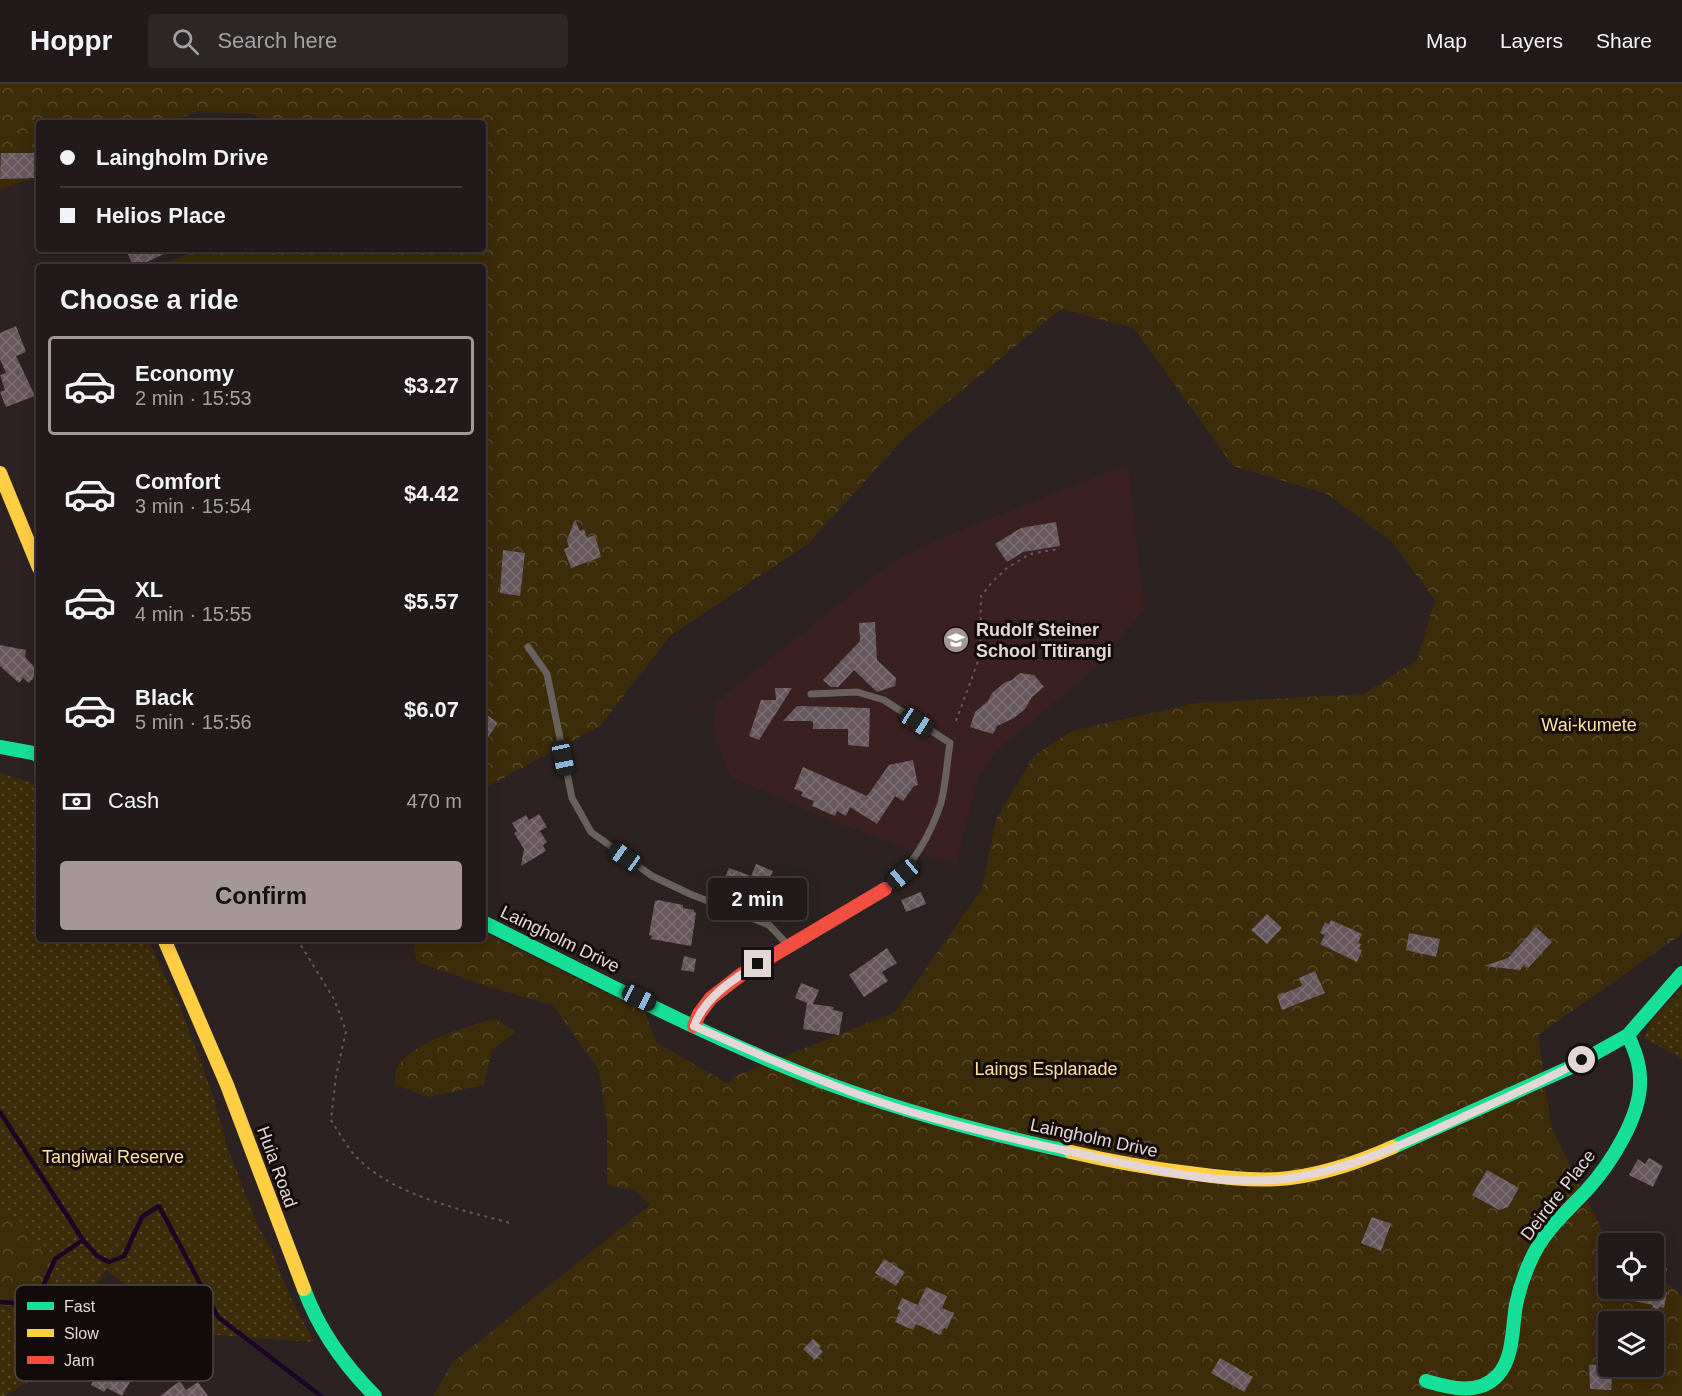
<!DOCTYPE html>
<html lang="en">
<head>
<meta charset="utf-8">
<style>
	:root { --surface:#221a1a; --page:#2e2727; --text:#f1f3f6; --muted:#a2a1a2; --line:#3f3839; --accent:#a59797 }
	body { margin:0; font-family:Arial,sans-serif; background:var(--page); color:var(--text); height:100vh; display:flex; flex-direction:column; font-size:22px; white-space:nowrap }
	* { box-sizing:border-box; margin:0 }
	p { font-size:20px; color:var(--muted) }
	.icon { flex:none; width:33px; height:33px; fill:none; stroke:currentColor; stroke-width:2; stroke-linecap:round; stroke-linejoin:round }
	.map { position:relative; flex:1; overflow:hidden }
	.sheet { position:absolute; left:36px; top:180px; width:450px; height:678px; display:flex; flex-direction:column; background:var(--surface); border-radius:6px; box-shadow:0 3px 15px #0003,0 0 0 2px var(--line) }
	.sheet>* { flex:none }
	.hud { position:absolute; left:36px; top:36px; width:450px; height:132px; border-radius:6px; box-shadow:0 3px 15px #0003,0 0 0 2px var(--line); display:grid; align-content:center; height:132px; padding:0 24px; background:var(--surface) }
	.controls { position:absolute; left:1598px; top:1149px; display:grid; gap:12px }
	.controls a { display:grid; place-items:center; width:66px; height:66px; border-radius:6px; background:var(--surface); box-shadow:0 3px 15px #0003,0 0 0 2px var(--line); font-size:30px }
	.end { position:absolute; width:27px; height:27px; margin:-14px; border:8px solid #e5d6d6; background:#111; box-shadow:0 0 0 3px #111 }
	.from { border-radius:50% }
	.bubble { position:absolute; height:42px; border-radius:6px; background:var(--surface); box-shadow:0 3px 15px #0003,0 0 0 2px var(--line); font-size:20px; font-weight:700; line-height:42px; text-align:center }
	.car { position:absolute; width:18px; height:36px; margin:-18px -9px; border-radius:8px; box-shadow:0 0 4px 2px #0007; background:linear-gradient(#222 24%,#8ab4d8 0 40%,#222 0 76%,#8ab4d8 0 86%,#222 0) }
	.hud b { display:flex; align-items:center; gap:21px; height:57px; font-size:22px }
	.hud b+b { border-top:2px solid var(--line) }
	.hud i { width:15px; height:15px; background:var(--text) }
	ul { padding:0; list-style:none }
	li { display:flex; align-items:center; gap:18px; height:99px; margin:0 12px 9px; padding:0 12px; border:3px solid transparent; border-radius:6px }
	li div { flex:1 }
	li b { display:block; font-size:22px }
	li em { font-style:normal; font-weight:700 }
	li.selected { border-color:var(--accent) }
	li>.icon { width:54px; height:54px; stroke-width:1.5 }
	h2 { padding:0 24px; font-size:27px; line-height:72px }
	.pay { display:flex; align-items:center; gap:15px; height:66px; padding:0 24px; font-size:22px }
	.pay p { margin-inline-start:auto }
	.cta { display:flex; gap:12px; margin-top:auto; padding:12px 24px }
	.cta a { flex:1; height:69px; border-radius:6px; background:var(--accent); color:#111; font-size:24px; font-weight:700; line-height:69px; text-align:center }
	header { display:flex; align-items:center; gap:36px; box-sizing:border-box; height:84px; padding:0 30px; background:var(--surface); border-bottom:2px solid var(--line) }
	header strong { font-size:28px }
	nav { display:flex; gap:33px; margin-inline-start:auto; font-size:21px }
	.search { width:420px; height:54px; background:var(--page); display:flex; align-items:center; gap:15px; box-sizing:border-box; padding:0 21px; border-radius:6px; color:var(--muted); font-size:22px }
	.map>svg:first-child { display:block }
	.built { fill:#3a2021 }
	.grass { fill:url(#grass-dots) }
	.forest { fill:url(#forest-crowns); fill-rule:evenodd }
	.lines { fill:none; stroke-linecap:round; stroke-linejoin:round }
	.stream { stroke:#1c0426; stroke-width:4.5 }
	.building { fill:url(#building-cross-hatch) }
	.path { stroke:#635b59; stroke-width:2; stroke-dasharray:3 4.5; stroke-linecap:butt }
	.lane { stroke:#69615d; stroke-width:7 }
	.fast { stroke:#16e098; stroke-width:14 }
	.slow { stroke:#ffcf43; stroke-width:14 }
	.jam { stroke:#f24e42; stroke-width:14 }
	.route { stroke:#e5d6d6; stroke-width:8 }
	.labels { text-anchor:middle; stroke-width:6; stroke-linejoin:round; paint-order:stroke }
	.poi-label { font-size:18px; font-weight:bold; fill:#e5d6d6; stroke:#130a0a; text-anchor:start }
	.park-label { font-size:18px; fill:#ffe0a1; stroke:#130a0a }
	.street-label { font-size:18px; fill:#e5d6d6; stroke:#130a0a }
	.key { fill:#130a0a; stroke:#524747; stroke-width:1.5 }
	.key-label { font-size:16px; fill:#e5d6d6 }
</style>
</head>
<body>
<header>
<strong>Hoppr</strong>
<div class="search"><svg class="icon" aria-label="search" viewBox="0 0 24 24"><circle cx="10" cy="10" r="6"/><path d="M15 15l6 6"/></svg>Search here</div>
<nav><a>Map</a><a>Layers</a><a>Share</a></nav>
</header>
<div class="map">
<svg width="1682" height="1312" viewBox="0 0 1682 1312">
	<defs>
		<pattern id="grass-dots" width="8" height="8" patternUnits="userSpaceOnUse" patternTransform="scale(1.5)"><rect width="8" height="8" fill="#3d2c09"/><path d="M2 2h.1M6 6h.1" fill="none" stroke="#594a2c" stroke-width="1.8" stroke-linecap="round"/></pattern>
		<pattern id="forest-crowns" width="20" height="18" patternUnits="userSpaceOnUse" patternTransform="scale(1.5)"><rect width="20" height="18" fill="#3d2c09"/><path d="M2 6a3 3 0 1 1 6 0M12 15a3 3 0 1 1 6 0" fill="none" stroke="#594a2c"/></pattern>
		<pattern id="building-cross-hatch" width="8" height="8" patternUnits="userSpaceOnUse" patternTransform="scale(1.5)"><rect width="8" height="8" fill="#66575c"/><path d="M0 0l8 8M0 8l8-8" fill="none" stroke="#7c6e73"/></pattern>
	</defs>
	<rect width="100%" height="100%" fill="#2d2222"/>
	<path class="built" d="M1128 380 1144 526 1092 587 997 666 978 694 956 781 899 762 820 732 731 693 713 648 716 618 891 479 941 454Z"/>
	<path class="grass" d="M0 689 39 701V855H147L180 923 213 1011 226 1059 256 1138 272 1167 289 1211 314 1258 190 1249 106 1186 37 1293 4 1312H0Z
		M1682 904V975L1644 954 1652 936Z"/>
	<path class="forest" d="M0 0H1682V850L1538 951 1551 1043 1602 1146 1618 1159 1608 1160V1204H1653V1188L1682 1212V1312H433L452 1279 650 1121 636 1107 607 1101V1041L599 987 554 922 483 901 417 878 412 855H483V849C538 873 589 903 644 927L657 959 729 1000 733 993 895 928 982 805 996 735 1034 672 1071 647 1196 619 1364 610 1417 576 1435 516 1390 456 1327 410 1233 382 1134 244 1061 225 906 352 808 460 670 552 600 642 483 705V183H155L201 165H483V39H267L253 30 198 27 168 39H39V91L0 106ZM1608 1238H1653V1282H1608Z
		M495 935 516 948 492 966 484 1001 429 1013 395 1001C395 996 395 990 396 986 408 959 468 942 495 935Z
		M0 1124 55 1175 35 1221 0 1218Z"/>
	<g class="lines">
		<path class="stream" d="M0 1028 83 1156 97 1172 109 1178 124 1172 142 1133 159 1122 218 1233 321 1312
			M0 1218 35 1221 55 1175 83 1156"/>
	</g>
	<path class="building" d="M1 69H34L35 94 0 95Z
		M126 165H175L136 183H133Z
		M16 242 26 268 16 272 35 312 6 323 0 308 5 306 0 291 6 289 0 275V249Z
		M575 436 580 447 584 445 587 454 595 451 601 473 571 484 564 465 569 463 567 456Z
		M1056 438 1060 462 1023 468 1007 478 995 460 1021 444Z
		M503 466 525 469 520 512 500 509Z
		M875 538 877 576 896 594 895 602 877 608 854 586 838 603H831L823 596 860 557 859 539Z
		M0 561 26 566 25 573 39 588 29 599 23 594 19 599 0 582Z
		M1020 589 1034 591 1044 603 1032 613 1025 625 1014 634 997 642 993 650 970 643 975 628 988 617 992 609 1004 599 1012 596Z
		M775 604H792L759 656 749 652 761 616H776Z
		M797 622 870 624 869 663 848 661V645H813V638L811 637H783Z
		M483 628 498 639 483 660Z
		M913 676 918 701 914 702 903 717 895 712 877 740 850 723 846 732 837 727 835 732 812 722 814 717 801 712 803 708 794 705 803 683 867 712 889 681Z
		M539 730 547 743 540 747 547 758 543 761 546 767 521 782 524 765 514 749 517 747 512 739 526 731 529 736Z
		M756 780 773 787 769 796 786 803 785 806 792 809 789 819H787L783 827 722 800 729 784 751 792Z
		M921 808 926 820 906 828 901 816Z
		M658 816 683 821V824L694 826V828L696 829 691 862 651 855 652 852 649 851 655 817Z
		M1267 830 1282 844 1267 860 1251 846Z
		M1331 836 1362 850 1358 859 1361 860 1359 865 1362 866 1357 878 1320 860 1325 851 1320 849 1325 838 1329 840Z
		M1536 843 1552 858 1528 884 1524 881 1520 886 1484 882 1508 874Z
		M1409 849 1440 855 1436 873 1406 866Z
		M887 864 897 879 882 888 888 897 864 913 849 891Z
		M684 872 696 875 694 888 681 886Z
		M1315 887 1325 909 1282 926 1277 912 1302 902 1299 894Z
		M801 899 819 906 813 920 834 923 833 926 843 928 839 951 803 945 807 919 795 914Z
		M1649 1074 1663 1082 1653 1103 1629 1091 1638 1075 1645 1080Z
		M1487 1086 1519 1104 1508 1123 1499 1126 1472 1111Z
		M1372 1133 1391 1140 1381 1167 1361 1159Z
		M884 1175 905 1188 896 1202 875 1189Z
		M1653 1182 1667 1184 1662 1207 1667 1208 1664 1224 1659 1223V1225L1653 1224V1221L1629 1216 1631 1204H1653Z
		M926 1203 947 1212 942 1224 954 1229 947 1245 944 1244 940 1251 916 1240 913 1246 895 1238 900 1226 897 1225 902 1214 918 1221Z
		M138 1222 165 1236 159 1248 162 1250 160 1253 167 1257 161 1269 146 1262 134 1286 136 1287 122 1312 107 1304 104 1308 91 1301 103 1279 68 1260 75 1246 117 1270 127 1250 124 1248Z
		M813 1255 821 1262 819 1264 823 1268 815 1276 803 1265Z
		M1220 1274 1253 1293 1244 1308 1211 1289Z
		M1608 1280V1282H1613L1611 1306 1590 1305 1589 1281Z
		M180 1297 186 1306 198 1298 208 1312H160Z"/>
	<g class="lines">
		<path class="path" d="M956 637 980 572 981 512 992 498 1007 484 1030 470 1058 465
			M297 855 334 915 346 947 336 992 331 1036C337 1046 344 1057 351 1067 386 1110 459 1125 510 1139"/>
		<path class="lane" d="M528 563 547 590 572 714 591 748 652 792 690 810 769 841 788 861
			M811 610 857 608 884 616 950 659C947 678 946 699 941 719 931 750 912 783 887 804"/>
		<path class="fast" d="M0 663 33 669 39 672
			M483 838C592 892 700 950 813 994 897 1026 984 1049 1071 1068
			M1393 1063 1571 983 1628 951 1682 889
			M304 1205C319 1246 345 1282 375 1312
			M1426 1297C1450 1304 1479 1312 1498 1291 1514 1273 1512 1243 1516 1221 1519 1206 1524 1191 1530 1178 1542 1149 1565 1129 1586 1107 1610 1081 1642 1031 1640 995 1640 979 1634 965 1628 951"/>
		<path class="slow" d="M0 389 39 484
			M164 855 227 1001 304 1205
			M1071 1068C1113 1078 1155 1085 1197 1090 1225 1094 1251 1097 1279 1095 1319 1092 1357 1079 1393 1063"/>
		<path class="jam" d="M694 942 699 930 711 914 742 890 885 805"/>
	</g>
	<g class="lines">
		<path class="route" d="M758 880C732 896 705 913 694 942 760 971 826 1001 895 1023 959 1043 1025 1058 1091 1072 1149 1085 1222 1102 1282 1095 1353 1087 1420 1052 1485 1023 1517 1008 1551 994 1582 976"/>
	</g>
	<defs>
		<g id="school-disc" transform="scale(1.35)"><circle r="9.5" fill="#a59797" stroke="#130a0a"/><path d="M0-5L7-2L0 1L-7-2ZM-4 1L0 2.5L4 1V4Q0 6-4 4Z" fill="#fff"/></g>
	</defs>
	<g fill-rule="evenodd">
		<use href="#school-disc" x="956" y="556"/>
	</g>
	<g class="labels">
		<g class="poi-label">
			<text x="976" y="552">Rudolf Steiner<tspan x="976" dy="21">School Titirangi</tspan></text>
		</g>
		<g class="park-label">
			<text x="1589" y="647">Wai-kumete</text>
			<text x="1046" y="991">Laings Esplanade</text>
			<text x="113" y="1079">Tangiwai Reserve</text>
		</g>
		<g class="street-label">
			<text transform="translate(560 855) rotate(26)" y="6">Laingholm Drive</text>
			<text transform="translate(1094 1054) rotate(12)" y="6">Laingholm Drive</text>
			<text transform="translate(277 1083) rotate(70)" y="6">Huia Road</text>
			<text transform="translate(1558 1111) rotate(-52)" y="6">Deirdre Place</text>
		</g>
	</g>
	<rect x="15" y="1201" width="198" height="96" rx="9" class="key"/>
	<rect x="27" y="1218" width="27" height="8" fill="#16e098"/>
	<rect x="27" y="1245" width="27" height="8" fill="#ffcf43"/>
	<rect x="27" y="1272" width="27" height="8" fill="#f24e42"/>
	<g class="key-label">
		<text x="64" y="1228">Fast</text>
		<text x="64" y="1255">Slow</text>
		<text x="64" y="1282">Jam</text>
	</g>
</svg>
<div class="controls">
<a><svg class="icon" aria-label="locate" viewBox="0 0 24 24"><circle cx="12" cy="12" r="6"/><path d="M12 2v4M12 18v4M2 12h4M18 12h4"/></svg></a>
<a><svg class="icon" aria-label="layers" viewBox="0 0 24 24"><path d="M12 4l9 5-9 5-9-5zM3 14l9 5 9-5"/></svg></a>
</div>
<i class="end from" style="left:1582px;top:976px"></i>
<i class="end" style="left:758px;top:880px"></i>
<div class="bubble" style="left:708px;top:794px;width:99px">2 min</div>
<i class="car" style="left:917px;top:638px;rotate:123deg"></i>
<i class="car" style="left:563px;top:674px;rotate:168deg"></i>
<i class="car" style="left:625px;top:773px;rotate:305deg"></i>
<i class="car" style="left:903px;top:790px;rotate:230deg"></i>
<i class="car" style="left:639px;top:914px;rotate:117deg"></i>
<div class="hud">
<b><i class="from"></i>Laingholm Drive</b>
<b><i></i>Helios Place</b>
</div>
<section class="sheet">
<h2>Choose a ride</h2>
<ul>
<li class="selected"><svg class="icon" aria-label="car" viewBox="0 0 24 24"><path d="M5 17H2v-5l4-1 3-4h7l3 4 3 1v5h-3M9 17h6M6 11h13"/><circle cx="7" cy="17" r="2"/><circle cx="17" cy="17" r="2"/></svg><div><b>Economy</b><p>2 min · 15:53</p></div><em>$3.27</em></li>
<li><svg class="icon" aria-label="car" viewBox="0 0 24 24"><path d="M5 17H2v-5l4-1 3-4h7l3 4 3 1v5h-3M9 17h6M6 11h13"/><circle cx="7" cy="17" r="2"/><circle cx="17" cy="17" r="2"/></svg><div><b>Comfort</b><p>3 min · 15:54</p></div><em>$4.42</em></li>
<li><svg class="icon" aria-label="car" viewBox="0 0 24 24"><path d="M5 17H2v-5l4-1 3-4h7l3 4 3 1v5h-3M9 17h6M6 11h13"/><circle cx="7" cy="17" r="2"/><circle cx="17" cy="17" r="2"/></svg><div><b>XL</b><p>4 min · 15:55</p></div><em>$5.57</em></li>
<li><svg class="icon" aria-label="car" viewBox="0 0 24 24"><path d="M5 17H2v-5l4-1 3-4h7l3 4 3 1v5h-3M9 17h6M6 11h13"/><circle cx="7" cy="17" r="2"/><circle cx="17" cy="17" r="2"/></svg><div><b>Black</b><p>5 min · 15:56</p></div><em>$6.07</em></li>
</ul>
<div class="pay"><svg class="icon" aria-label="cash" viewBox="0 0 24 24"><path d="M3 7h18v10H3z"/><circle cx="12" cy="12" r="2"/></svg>Cash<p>470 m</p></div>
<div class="cta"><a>Confirm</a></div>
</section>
</div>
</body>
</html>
